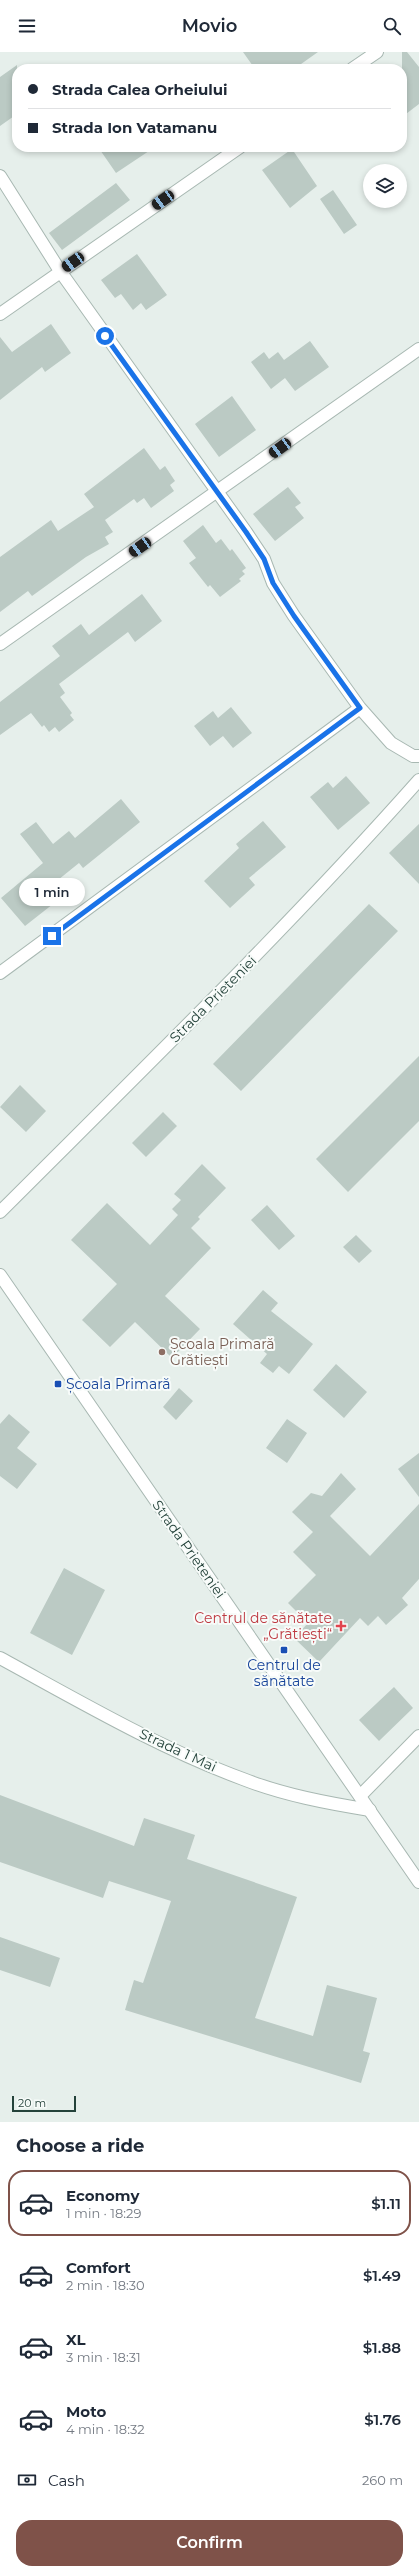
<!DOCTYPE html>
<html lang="en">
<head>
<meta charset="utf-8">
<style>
	:root { --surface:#fff; --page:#f2f2f3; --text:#1f2937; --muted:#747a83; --line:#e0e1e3; --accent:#7f5249 }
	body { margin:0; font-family:Montserrat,sans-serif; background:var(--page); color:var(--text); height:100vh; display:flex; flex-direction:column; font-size:15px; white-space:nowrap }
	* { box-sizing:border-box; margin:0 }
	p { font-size:13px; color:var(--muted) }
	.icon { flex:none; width:22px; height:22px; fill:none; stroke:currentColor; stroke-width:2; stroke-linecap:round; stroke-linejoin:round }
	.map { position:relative; height:2070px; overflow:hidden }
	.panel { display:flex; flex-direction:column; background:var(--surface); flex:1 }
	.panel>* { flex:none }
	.top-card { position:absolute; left:12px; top:12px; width:395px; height:88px; border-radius:16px; box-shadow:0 2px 6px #0003; display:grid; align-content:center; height:88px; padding:0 16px; background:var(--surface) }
	.tools { position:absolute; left:363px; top:112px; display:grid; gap:8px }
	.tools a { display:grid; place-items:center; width:44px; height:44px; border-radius:50%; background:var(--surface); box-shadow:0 2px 6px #0003; font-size:20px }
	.scale { position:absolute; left:12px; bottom:10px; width:64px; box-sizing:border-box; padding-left:4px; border:2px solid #24423a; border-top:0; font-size:11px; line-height:14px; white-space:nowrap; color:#24423a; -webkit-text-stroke:3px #f7fbf9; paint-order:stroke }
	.end { position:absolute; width:18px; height:18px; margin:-9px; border:5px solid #1a73e8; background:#fff; box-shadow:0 0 0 2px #fff }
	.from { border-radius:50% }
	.bubble { position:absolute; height:28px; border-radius:14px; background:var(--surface); box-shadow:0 2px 6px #0003; font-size:13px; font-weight:600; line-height:28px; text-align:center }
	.car { position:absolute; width:12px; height:24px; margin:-12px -6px; border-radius:5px; box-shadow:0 0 3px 1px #0007; background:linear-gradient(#222 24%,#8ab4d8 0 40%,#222 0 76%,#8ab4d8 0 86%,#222 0) }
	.top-card b { display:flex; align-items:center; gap:14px; height:38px; font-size:15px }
	.top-card b+b { border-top:1px solid var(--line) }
	.top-card i { width:10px; height:10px; background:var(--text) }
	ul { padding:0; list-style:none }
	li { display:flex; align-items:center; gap:12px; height:66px; margin:0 8px 6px; padding:0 8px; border:2px solid transparent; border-radius:16px }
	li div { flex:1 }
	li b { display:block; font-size:15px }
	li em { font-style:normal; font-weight:600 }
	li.selected { border-color:var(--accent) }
	li>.icon { width:36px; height:36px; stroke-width:1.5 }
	h2 { padding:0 16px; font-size:18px; line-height:48px }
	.pay { display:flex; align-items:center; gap:10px; height:44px; padding:0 16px; font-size:15px }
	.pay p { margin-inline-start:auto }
	.primary-button { display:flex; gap:8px; margin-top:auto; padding:8px 16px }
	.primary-button a { flex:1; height:46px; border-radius:16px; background:var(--accent); color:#fff; font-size:16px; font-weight:600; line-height:46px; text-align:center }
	header { display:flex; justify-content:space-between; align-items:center; height:52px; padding:0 16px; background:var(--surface); font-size:18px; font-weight:600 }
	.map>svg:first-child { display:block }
	.building { fill:#bbcac4 }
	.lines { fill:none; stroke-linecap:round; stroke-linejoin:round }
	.minor-casing { stroke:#a8b8b2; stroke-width:14 }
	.tertiary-casing { stroke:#a8b8b2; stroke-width:14 }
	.minor { stroke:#fff; stroke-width:12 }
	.tertiary { stroke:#fff; stroke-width:12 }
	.route { stroke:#1a73e8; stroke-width:5 }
	.education-dot { fill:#8d6e63; stroke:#f7fbf9; stroke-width:1.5 }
	.transit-dot { fill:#1a4fb4; stroke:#f7fbf9; stroke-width:1.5 }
	.health-dot { fill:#e0444e; stroke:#f7fbf9; stroke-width:1.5 }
	.labels { text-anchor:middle; stroke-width:4; stroke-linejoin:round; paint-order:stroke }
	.street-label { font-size:14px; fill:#24423a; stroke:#f7fbf9 }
	.education-label { font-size:14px; fill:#785e54; stroke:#f7fbf9; text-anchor:start }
	.transit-label { font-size:14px; fill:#164399; stroke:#f7fbf9; text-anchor:start }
	.health-label { font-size:14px; fill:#be3a42; stroke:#f7fbf9; text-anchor:end }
</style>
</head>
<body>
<header><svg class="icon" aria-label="menu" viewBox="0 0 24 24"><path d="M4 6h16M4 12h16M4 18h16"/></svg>Movio<svg class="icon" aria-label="search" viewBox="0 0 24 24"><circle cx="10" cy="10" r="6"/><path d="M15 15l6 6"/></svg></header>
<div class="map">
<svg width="419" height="2070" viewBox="0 0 419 2070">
	<rect width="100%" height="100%" fill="#e6efeb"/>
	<path class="building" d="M243 0H318L294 17H255Z
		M402 0H407L419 15V52L402 65Z
		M17 13V62L0 74V25Z
		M98 95H155L116 121Z
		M292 97 317 134 290 156 262 118Z
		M116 131 130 148 62 198 49 181Z
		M333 138 357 173 344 182 320 147Z
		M137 202 167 243 146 258 141 251 133 258 121 242 115 246 101 228Z
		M51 272 71 301 45 320 42 315 0 348V285L12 300Z
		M310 289 329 315 295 339 285 326 271 337 251 310 264 300 269 307 278 300 284 308Z
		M232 344 256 378 219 405 195 372Z
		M144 396 160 418 165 414 175 429 170 433 174 439 151 456 144 446 137 451 134 447 105 468 113 480 105 485 109 492 86 505 32 544 28 539 0 560V505L51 468 58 479 94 455 84 442Z
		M288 435 301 451 295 455 304 466 275 489 253 462Z
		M203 473 216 491 221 487 230 499 232 497 246 516 242 519 245 522 239 527 241 529 220 545 210 533 208 535 189 511 196 506 183 489Z
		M142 542 162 569 135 590 128 580 59 632 65 641 60 645 72 661 70 663 74 668 59 680 55 675 49 680 44 673 42 675 31 661 0 683V650L60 604 52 594 81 572 89 583Z
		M231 655 252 681 233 696 223 684 210 694 194 674 213 659 218 666Z
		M346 724 370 751 338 778 310 745 328 730 333 736Z
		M121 747 140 770 83 816 79 811 53 832 59 839 50 847 53 852 25 874 1 846 43 811 20 782 36 770 53 792 69 779 75 786Z
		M263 769 286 795 249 826 255 833 230 856 204 829 239 796 236 792Z
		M419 772V832L389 801Z
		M369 852 398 879 241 1039 213 1012Z
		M419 1004V1069L348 1140 316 1107Z
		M20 1033 46 1059 26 1080 0 1055Z
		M163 1060 177 1074 146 1105 132 1091Z
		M202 1112 226 1136 198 1165 200 1167 191 1176 211 1196 165 1244 200 1277 172 1306 135 1270 110 1295 82 1268 117 1232 71 1188 107 1151 150 1193 178 1163 172 1157 181 1148 174 1142Z
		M267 1153 295 1184 279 1198 251 1168Z
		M356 1183 372 1199 359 1211 343 1195Z
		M263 1238 278 1251 271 1259 313 1292 289 1322 279 1314 273 1321 260 1311 267 1302 233 1272Z
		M336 1312 367 1340 344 1366 313 1338Z
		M179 1336 193 1349 176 1368 163 1355Z
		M9 1362 30 1380 17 1396 37 1412 17 1437 0 1424V1372Z
		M287 1367 307 1381 287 1411 266 1396Z
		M419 1401V1445L398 1417Z
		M341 1421 356 1437 330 1464 370 1504 419 1452V1527L402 1546 408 1553 386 1573 378 1564 368 1574 360 1566 319 1610 294 1586 308 1571 288 1551 316 1523 293 1500 313 1480 292 1460 311 1441 322 1444Z
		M64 1516 105 1538 72 1603 30 1581Z
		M394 1635 413 1656 379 1689 359 1668Z
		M0 1743 134 1794 144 1766 195 1783 187 1807 297 1845 255 1966 313 1984 327 1933 377 1946 363 1999 370 2001 361 2031 125 1958 134 1928 143 1931 171 1849 109 1829 103 1846 0 1810Z
		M0 1885 60 1906 50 1935 0 1918Z"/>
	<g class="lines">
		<g class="minor-casing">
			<path id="minor" d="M352 17 377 0
				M0 124 60 219 246 480 264 507 273 531 294 564 360 656 391 691 413 704H419
				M0 262 240 95
				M0 592 419 297
				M0 921 360 656
				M0 1160C142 1018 286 878 419 728
				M0 1606C79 1649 159 1696 243 1727 284 1743 327 1751 370 1758
				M360 1744 419 1684"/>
		</g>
		<g class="tertiary-casing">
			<path id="tertiary" d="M0 1223 419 1830"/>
		</g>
		<use href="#minor" class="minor"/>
		<use href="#tertiary" class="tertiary"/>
	</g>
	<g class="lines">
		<path class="route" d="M52 884 360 656 294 564 273 531 264 507 246 480 105 284"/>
	</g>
	<circle class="education-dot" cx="162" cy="1300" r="4"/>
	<g class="transit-dot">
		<rect x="54" y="1328" width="8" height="8" rx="2"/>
		<rect x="280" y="1594" width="8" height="8" rx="2"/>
	</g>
	<path class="health-dot" d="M339 1568h4v4h4v4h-4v4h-4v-4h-4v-4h4z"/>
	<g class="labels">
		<g class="street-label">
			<text transform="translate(213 947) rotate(-45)" y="5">Strada Prieteniei</text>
			<text transform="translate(189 1497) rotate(55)" y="5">Strada Prieteniei</text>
			<text transform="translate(178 1698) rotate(25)" y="5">Strada 1 Mai</text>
		</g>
		<g class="education-label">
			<text x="170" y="1297">Școala Primară<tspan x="170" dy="16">Grătiești</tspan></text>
		</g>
		<g class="transit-label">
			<text x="66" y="1337">Școala Primară</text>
			<text x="284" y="1618" text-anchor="middle">Centrul de<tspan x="284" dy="16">sănătate</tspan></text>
		</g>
		<g class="health-label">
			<text x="332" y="1571">Centrul de sănătate<tspan x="332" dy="16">„Grătiești“</tspan></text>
		</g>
	</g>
</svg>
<div class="tools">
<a><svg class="icon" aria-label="layers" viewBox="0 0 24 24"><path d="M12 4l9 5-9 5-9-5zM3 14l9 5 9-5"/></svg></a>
</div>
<div class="scale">20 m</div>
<i class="end from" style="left:105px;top:284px"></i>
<i class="end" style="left:52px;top:884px"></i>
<div class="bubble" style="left:19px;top:826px;width:66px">1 min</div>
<i class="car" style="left:163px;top:148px;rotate:235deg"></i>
<i class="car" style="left:73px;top:210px;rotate:235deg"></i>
<i class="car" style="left:280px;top:396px;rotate:234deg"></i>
<i class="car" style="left:140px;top:495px;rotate:235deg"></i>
<div class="top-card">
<b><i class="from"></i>Strada Calea Orheiului</b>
<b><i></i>Strada Ion Vatamanu</b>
</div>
</div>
<section class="panel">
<h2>Choose a ride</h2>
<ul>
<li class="selected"><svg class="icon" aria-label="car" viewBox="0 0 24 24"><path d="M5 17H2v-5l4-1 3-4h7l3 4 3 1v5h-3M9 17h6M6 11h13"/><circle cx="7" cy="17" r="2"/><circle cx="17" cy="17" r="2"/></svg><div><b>Economy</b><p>1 min · 18:29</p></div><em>$1.11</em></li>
<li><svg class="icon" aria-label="car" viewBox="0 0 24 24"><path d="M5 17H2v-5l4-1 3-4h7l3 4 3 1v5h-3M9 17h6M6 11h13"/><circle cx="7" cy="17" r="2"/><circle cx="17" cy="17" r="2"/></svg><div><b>Comfort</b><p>2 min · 18:30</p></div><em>$1.49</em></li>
<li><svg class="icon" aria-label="car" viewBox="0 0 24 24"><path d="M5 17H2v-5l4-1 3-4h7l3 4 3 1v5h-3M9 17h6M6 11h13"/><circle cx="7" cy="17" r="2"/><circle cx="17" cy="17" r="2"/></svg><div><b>XL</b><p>3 min · 18:31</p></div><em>$1.88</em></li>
<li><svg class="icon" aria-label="car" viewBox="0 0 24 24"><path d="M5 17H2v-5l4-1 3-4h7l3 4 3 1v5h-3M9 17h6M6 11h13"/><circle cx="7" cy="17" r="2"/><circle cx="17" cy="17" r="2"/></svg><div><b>Moto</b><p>4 min · 18:32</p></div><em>$1.76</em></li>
</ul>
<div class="pay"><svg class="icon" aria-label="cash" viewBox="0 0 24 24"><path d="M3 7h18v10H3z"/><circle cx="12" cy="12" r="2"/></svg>Cash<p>260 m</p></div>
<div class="primary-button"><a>Confirm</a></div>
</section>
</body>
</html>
